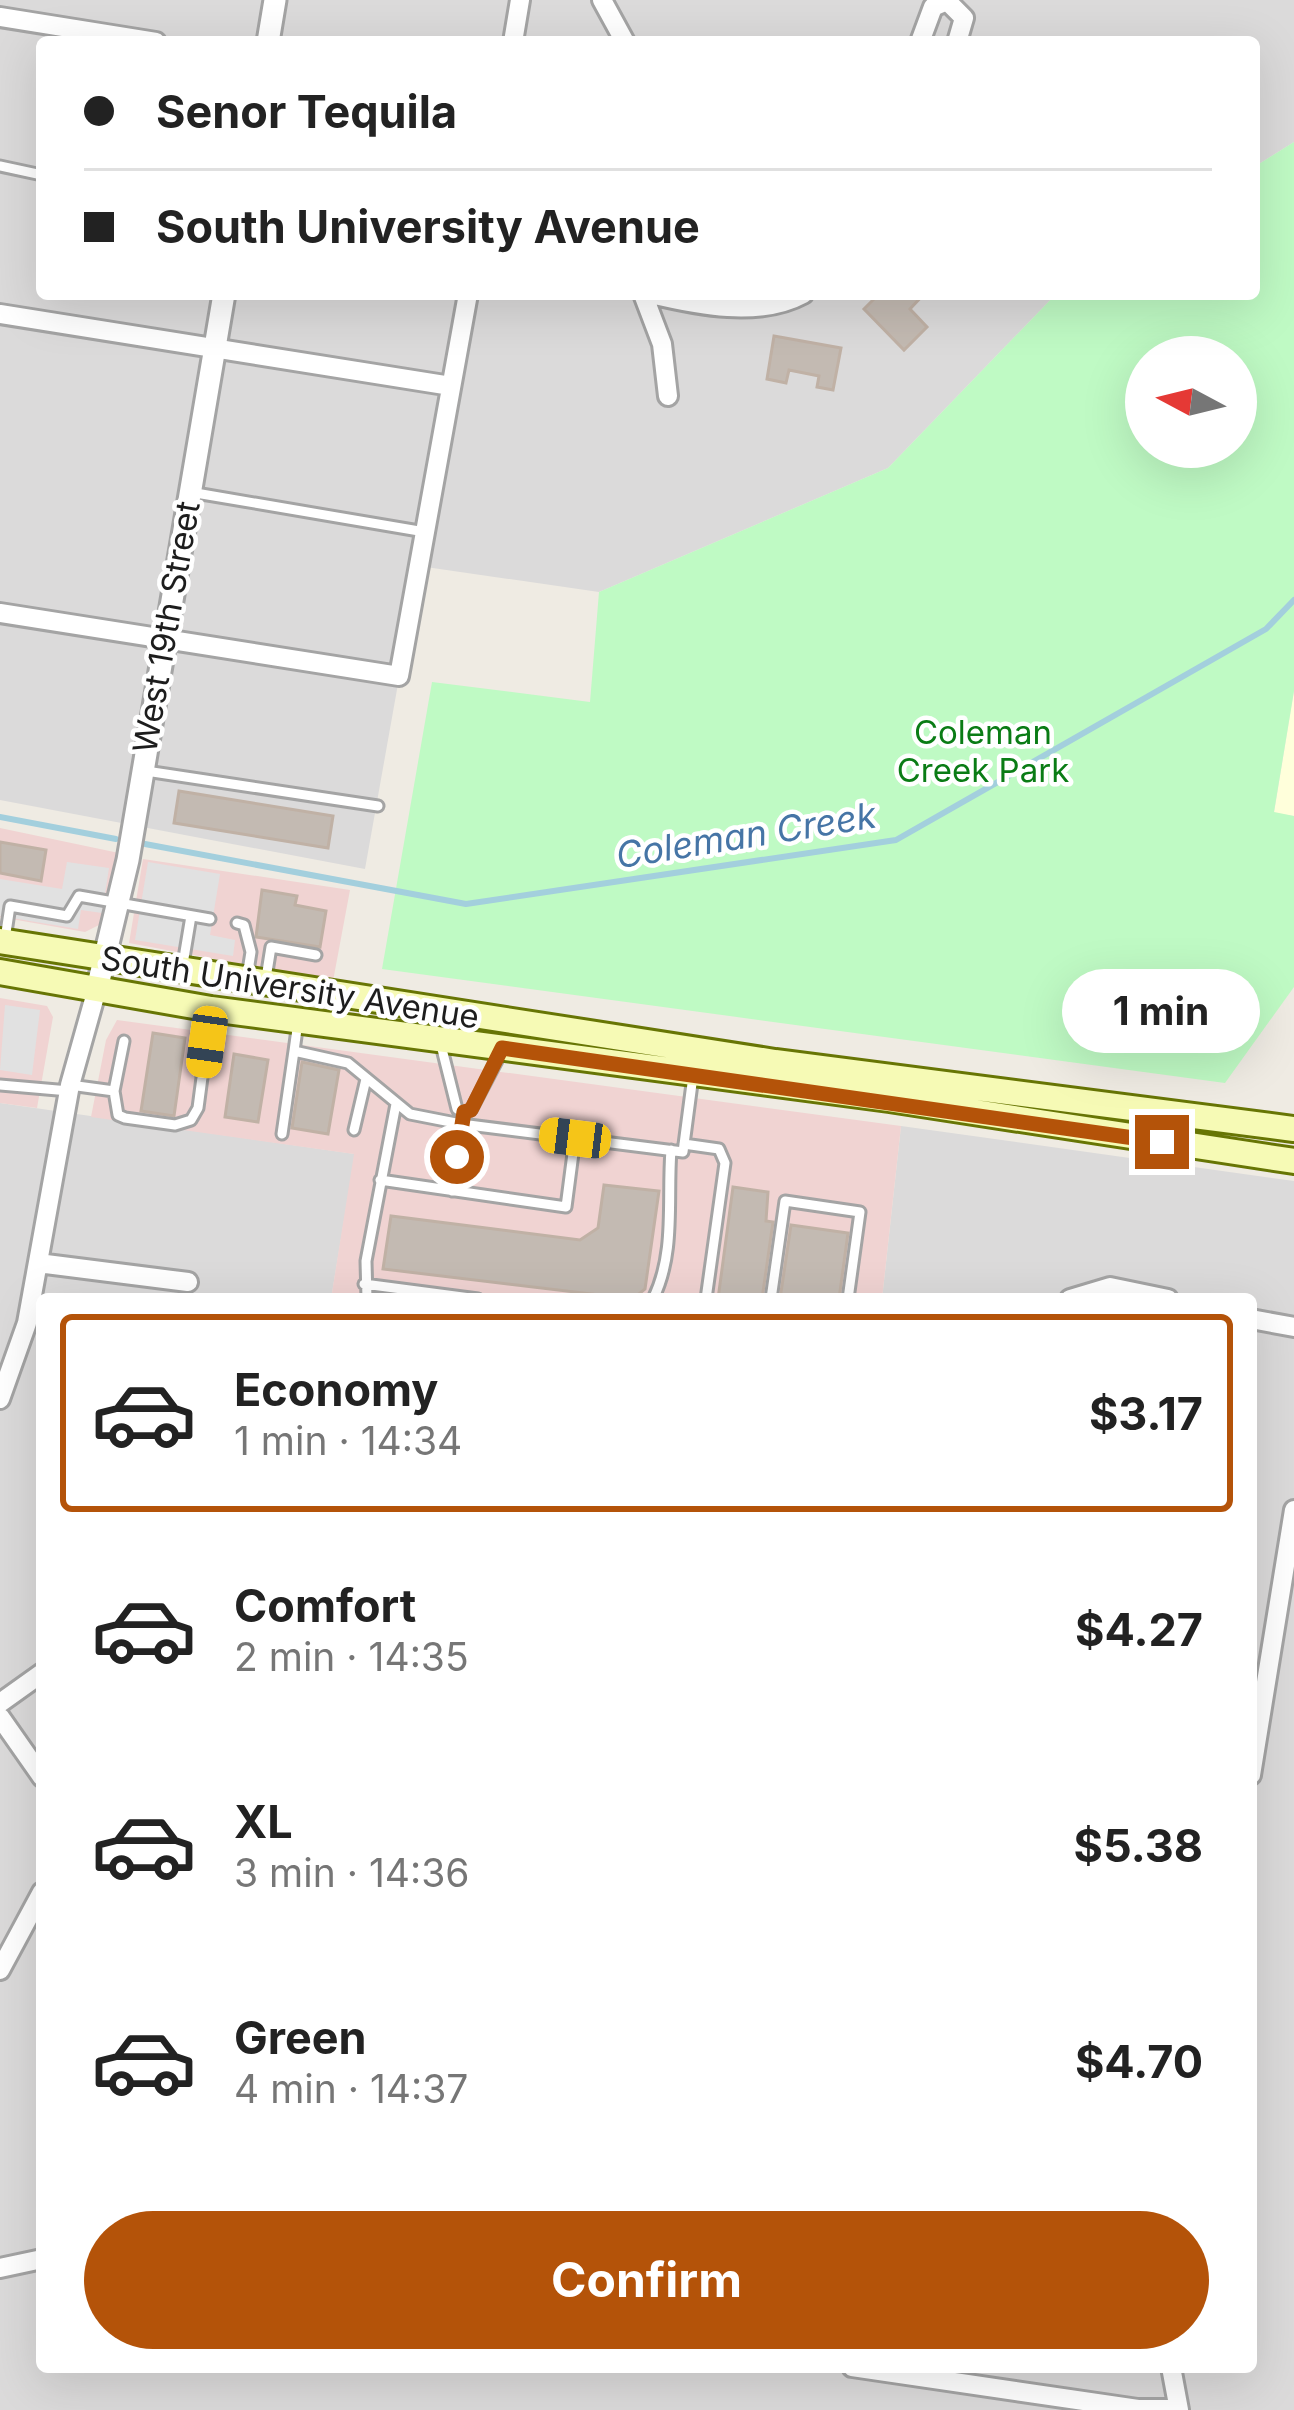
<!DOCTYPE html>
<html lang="en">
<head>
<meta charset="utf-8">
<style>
	:root { --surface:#fff; --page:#f2f2f2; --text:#222; --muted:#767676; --line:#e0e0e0; --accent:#b45309 }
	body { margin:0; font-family:Inter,sans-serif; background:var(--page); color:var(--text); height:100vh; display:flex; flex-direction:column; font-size:45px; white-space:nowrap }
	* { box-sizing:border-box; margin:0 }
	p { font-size:39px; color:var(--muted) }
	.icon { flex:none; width:66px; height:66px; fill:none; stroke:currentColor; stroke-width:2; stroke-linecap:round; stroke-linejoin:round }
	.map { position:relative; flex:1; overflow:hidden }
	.sheet { position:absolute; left:36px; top:1293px; width:1221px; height:1080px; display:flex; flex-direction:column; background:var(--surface); border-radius:12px; box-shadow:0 12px 48px #0002 }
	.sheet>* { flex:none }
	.hud { position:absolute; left:36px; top:36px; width:1224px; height:264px; border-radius:12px; box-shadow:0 12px 48px #0002; display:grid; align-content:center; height:264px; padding:0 48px; background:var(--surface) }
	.needle { width:78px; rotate:277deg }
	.controls { position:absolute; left:1125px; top:336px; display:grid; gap:24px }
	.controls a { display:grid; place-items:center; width:132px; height:132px; border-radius:50%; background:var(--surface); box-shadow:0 12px 48px #0002; font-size:60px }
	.end { position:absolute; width:54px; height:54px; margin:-27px; border:15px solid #b45309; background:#fff; box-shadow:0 0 0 6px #fff }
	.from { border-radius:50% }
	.bubble { position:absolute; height:84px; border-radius:42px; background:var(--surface); box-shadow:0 12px 48px #0002; font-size:39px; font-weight:700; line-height:84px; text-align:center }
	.car { position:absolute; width:36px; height:72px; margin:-36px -18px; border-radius:15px; box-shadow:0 0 9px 3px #0007; background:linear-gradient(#f5c518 24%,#345 0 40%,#f5c518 0 76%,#345 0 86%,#f5c518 0) }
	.hud b { display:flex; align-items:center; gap:42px; height:114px; font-size:45px }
	.hud b+b { border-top:3px solid var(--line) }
	.hud i { width:30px; height:30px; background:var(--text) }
	ul { padding:21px 0 0; list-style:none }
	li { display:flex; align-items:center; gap:36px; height:198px; margin:0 24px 18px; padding:0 24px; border:6px solid transparent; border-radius:12px }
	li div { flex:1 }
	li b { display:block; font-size:45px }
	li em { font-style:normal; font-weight:700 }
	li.on { border-color:var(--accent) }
	li>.icon { width:108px; height:108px; stroke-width:1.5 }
	.button { display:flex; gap:24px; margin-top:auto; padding:24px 48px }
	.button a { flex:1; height:138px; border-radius:72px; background:var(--accent); color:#fff; font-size:48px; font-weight:700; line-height:138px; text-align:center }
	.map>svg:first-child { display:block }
	.residential { fill:#dbdada }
	.commercial { fill:#f0d3d2 }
	.education { fill:#ffffdb }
	.park { fill:#bffac4; fill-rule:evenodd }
	.parking { fill:#e1e1e1 }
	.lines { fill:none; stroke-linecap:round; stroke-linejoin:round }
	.stream { stroke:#a3cfdd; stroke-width:6 }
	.building { fill:#c3bab2; stroke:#c0b1a5; stroke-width:3 }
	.service-casing { stroke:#a4a4a4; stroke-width:15 }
	.minor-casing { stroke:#a4a4a4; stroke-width:24 }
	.tertiary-casing { stroke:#a4a4a4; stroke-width:27 }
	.secondary-casing { stroke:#677504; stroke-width:30 }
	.service { stroke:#fff; stroke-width:9 }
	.minor { stroke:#fff; stroke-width:18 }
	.tertiary { stroke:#fff; stroke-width:21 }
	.secondary { stroke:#f6fab5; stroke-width:24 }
	.route { stroke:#b45309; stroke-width:15 }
	.labels { text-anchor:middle; stroke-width:9; stroke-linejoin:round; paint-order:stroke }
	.street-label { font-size:33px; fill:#1d1d1d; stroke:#fff }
	.park-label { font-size:33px; fill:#0a7c15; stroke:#fff }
	.water-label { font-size:36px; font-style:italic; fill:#4675a6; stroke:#fff }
</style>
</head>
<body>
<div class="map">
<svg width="1294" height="2410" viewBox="0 0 1294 2410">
	<rect width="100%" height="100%" fill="#efebe3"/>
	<path class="residential" d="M0 0H1294V142L1254 167V42H42V294H1056L888 468 599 592 419 566 365 869 0 800Z
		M0 1103 355 1154 331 1299H42V2367H1251V1299H882L901 1126 1294 1181V2410H0Z"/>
	<path class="commercial" d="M0 828 119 853 107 921 85 932 0 917Z
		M143 859 350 890 333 981 129 943Z
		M0 998 47 1006 53 1017 37 1108 0 1103Z
		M117 1020 901 1126 882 1299H331L354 1154 91 1117 106 1040Z"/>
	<path class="education" d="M1294 691V816L1274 813Z"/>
	<path class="park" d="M1294 142V691L1274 812 1294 816V987L1225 1083 382 969 432 682 590 702 599 592 888 468 1056 294H1254V167ZM1236 357V447H1146V357Z"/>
	<path class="parking" d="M67 862 109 868 102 913 81 910 78 929 0 916V879L62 889Z
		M148 862 220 874 210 935 235 940 233 956 135 940Z
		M5 1005 40 1010 32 1075 0 1070Z"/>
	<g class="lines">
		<path class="stream" d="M0 817 116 839
			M145 844 466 904 896 840 1266 629 1294 600"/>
	</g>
	<path class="building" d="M879 294H924L910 309 927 327 904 350 864 309Z
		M774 336 841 348 833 390 817 387 819 376 789 370 786 383 767 379Z
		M179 791 333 816 328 848 174 823Z
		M0 842 46 850 41 881 0 873Z
		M262 890 297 896 295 905 326 911 320 947 256 937Z
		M153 1033 185 1038 174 1116 141 1111Z
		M234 1054 268 1060 258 1122 225 1117Z
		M302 1062 339 1070 328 1134 292 1128Z
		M604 1185 659 1191 645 1289 633 1299 383 1269 391 1216 580 1240 598 1228Z
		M733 1187 768 1192 766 1221 773 1222 762 1299H718Z
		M791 1225 848 1233 839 1299H780Z"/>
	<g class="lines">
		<g class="service-casing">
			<path id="service" d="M0 166 42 175
				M190 492 425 532
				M146 771 378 806
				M237 923 244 925 251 952 247 977
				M5 939 10 906 67 916 79 896 210 919
				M182 970 191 916
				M266 978 271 947 316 955
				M298 1022 294 1051 348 1063 410 1114 461 1124 452 1191
				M441 1045 457 1109 463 1112 471 1110 501 1053
				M0 1085 69 1091
				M70 1085 114 1091 124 1041
				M114 1091 118 1115 125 1118 175 1125 191 1120 198 1108 211 1009
				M463 1112 461 1124 683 1152 693 1076
				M354 1130 366 1079
				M282 1134 294 1051
				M684 1144 719 1149 725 1163 706 1299
				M380 1180 566 1207 575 1138
				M364 1284 478 1299
				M367 1299 366 1261 396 1104
				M653 1299C676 1253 667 1199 671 1150
				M771 1299 785 1201 860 1212 848 1299"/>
		</g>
		<g class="minor-casing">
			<path id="minor" d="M602 0 625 42
				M0 17 156 42
				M513 42 520 0
				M920 42 933 7 947 1 964 18 957 42
				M643 294 662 344 668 396
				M651 294C697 305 759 318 803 294
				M0 314 451 386
				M0 613 399 676 468 294
				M38 1263 188 1282
				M1070 1299 1110 1287 1168 1299
				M1251 1319 1294 1327
				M0 1399 27 1323 70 1085 97 989
				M0 1703 42 1673
				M0 1717 42 1777
				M1251 1775 1294 1510
				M0 1970 42 1892
				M0 2268 42 2259
				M852 2367 1138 2409H1178
				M1171 2367 1179 2410"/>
		</g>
		<g class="tertiary-casing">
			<path id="tertiary" d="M268 42 275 0
				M97 989 128 860 224 294"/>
		</g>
		<g class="secondary-casing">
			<path id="secondary" d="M0 941 775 1062 1294 1129
				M0 972 211 1009 889 1099 1294 1161"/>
		</g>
		<use href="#service" class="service"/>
		<use href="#minor" class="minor"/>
		<use href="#tertiary" class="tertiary"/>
		<use href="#secondary" class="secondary"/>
	</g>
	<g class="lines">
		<path class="route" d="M457 1157 464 1112 471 1110 502 1048 1162 1142"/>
	</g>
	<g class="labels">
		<g class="street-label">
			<text transform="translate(166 627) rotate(-80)" y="12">West 19th Street</text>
			<text transform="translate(290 987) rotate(9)" y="12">South University Avenue</text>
		</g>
		<g class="park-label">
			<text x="983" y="744">Coleman<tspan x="983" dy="38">Creek Park</tspan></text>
		</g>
		<g class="water-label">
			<text transform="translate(746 835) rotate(-9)" y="13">Coleman Creek</text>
		</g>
	</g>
</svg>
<div class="controls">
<a><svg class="needle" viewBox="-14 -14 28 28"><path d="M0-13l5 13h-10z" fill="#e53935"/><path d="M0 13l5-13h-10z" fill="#767676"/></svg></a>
</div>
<i class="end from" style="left:457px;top:1157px"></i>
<i class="end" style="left:1162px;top:1142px"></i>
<div class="bubble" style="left:1062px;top:969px;width:198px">1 min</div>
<i class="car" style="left:207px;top:1042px;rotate:188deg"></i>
<i class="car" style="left:575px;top:1138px;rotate:277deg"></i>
<div class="hud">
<b><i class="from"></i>Senor Tequila</b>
<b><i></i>South University Avenue</b>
</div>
<section class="sheet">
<ul>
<li class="on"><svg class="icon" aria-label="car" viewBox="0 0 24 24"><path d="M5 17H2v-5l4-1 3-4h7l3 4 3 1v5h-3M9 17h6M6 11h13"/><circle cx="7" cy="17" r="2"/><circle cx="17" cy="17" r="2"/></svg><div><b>Economy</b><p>1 min · 14:34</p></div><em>$3.17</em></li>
<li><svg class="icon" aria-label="car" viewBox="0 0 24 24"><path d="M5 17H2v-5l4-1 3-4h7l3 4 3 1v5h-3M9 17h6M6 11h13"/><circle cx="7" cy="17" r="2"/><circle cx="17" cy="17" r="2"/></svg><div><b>Comfort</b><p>2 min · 14:35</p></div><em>$4.27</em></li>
<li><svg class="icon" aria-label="car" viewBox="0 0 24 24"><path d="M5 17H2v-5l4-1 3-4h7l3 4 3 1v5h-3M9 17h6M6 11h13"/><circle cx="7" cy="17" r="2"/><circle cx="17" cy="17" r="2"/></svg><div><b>XL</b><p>3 min · 14:36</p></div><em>$5.38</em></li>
<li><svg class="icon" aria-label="car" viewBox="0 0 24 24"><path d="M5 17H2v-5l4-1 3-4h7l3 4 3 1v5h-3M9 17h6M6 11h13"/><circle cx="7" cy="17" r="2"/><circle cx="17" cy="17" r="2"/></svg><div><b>Green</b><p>4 min · 14:37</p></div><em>$4.70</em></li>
</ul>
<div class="button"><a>Confirm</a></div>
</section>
</div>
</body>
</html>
